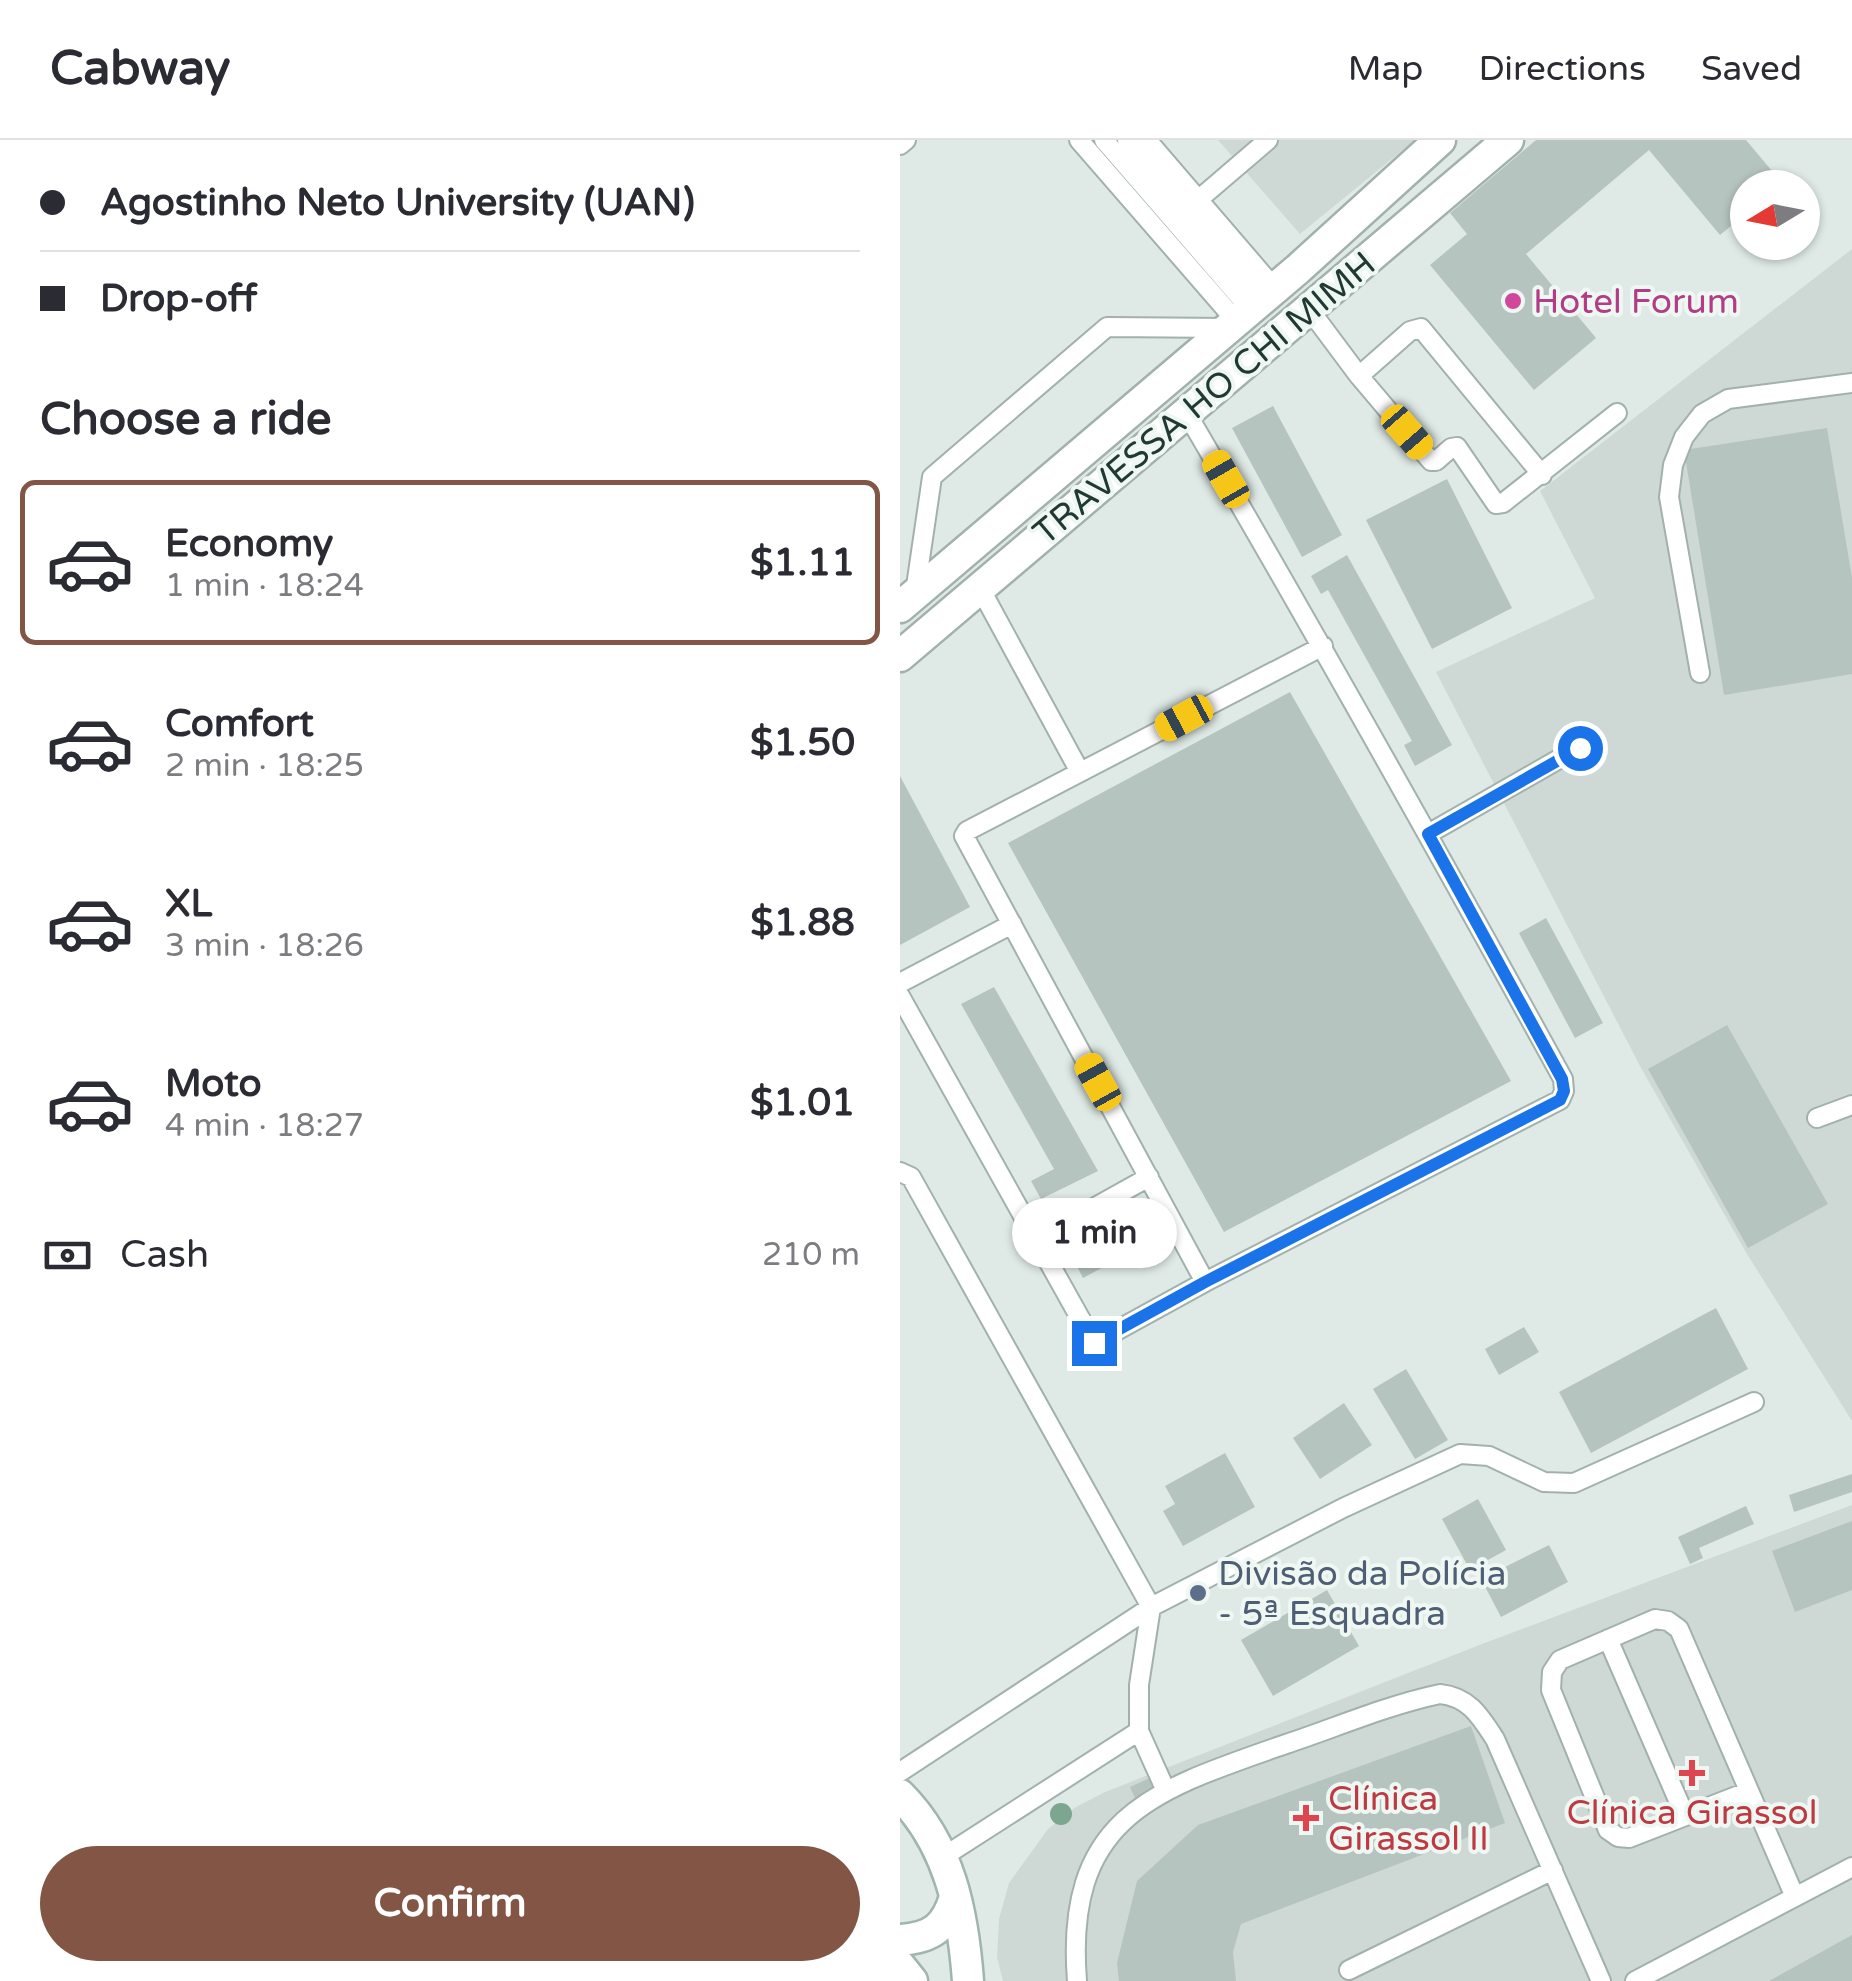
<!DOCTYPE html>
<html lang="en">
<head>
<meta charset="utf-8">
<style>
	:root { --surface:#fff; --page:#f2f2f3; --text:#2b2b33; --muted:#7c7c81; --line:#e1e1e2; --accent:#825545 }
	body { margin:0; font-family:"Varela Round",sans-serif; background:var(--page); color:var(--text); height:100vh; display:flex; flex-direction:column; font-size:38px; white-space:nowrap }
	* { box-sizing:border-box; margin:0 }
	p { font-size:32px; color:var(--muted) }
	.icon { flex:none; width:55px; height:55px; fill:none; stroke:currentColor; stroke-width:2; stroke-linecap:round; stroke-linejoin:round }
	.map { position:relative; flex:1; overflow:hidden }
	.side { display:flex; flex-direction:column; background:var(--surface); width:900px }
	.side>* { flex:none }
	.banner { display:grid; align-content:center; height:220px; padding:0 40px; background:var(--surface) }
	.needle { width:65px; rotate:260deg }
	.controls { position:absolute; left:830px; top:30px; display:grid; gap:20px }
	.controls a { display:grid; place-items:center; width:90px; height:90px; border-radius:50%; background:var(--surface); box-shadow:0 2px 8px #0004; font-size:50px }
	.end { position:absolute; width:45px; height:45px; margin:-22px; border:12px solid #1a73e8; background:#fff; box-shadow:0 0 0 5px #fff }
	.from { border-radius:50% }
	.bubble { position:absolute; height:70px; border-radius:35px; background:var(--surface); box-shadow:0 2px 8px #0004; font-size:32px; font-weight:700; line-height:70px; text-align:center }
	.car { position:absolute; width:30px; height:60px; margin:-30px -15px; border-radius:12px; box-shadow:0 0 8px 2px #0007; background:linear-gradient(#f5c518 24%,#345 0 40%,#f5c518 0 76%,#345 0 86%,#f5c518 0) }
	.banner b { display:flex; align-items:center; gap:35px; height:95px; font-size:38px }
	.banner b+b { border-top:2px solid var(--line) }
	.banner i { width:25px; height:25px; background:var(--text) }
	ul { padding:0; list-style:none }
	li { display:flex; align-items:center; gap:30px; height:165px; margin:0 20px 15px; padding:0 20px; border:5px solid transparent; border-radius:15px }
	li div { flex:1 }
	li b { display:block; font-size:38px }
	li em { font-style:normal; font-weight:700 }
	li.active { border-color:var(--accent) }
	li>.icon { width:90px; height:90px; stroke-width:1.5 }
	h2 { padding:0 40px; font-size:45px; line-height:120px }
	.pay { display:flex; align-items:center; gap:25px; height:110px; padding:0 40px; font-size:38px }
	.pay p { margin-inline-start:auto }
	.button { display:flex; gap:20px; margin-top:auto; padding:20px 40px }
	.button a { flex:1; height:115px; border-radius:60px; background:var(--accent); color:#fff; font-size:40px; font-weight:700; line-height:115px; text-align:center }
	header { display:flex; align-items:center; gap:60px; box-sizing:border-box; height:140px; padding:0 50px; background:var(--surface); border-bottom:2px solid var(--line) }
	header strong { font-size:48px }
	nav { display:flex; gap:55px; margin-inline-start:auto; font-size:35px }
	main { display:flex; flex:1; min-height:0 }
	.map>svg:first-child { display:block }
	.built { fill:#ced9d5 }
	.building { fill:#b5c4bf }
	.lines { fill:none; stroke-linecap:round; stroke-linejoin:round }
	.lane-casing { stroke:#a2b1ad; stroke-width:22 }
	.street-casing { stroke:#a2b1ad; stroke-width:35 }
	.secondary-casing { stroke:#9fb5ae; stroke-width:35 }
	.lane { stroke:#fff; stroke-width:18 }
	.street { stroke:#fff; stroke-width:30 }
	.secondary { stroke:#fff; stroke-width:30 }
	.tree { fill:#7da690 }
	.route { stroke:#1a73e8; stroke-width:12 }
	.hotel-dot { fill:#d1479c; stroke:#eff7f3; stroke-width:4 }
	.service-dot { fill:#5c6f8a; stroke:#eff7f3; stroke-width:4 }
	.health-dot { fill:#e0444e; stroke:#eff7f3; stroke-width:4 }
	.labels { text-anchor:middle; stroke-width:8; stroke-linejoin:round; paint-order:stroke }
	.hotel-label { font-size:35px; fill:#b23c85; stroke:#eff7f3; text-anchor:start }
	.street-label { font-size:35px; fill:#213934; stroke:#eff7f3 }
	.service-label { font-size:35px; fill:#4e5e75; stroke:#eff7f3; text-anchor:start }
	.health-label { font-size:35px; fill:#be3a42; stroke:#eff7f3; text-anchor:start }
</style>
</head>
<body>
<header>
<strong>Cabway</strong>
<nav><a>Map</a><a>Directions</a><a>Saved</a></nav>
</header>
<main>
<section class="side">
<div class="banner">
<b><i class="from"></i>Agostinho Neto University (UAN)</b>
<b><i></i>Drop-off</b>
</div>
<h2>Choose a ride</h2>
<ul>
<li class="active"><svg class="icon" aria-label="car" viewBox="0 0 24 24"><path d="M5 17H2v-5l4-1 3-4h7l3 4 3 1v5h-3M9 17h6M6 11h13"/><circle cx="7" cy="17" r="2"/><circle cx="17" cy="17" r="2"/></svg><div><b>Economy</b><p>1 min · 18:24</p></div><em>$1.11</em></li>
<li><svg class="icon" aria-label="car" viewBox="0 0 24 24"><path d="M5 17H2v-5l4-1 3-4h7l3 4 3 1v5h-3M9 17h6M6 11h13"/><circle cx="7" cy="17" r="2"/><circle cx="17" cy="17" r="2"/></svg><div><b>Comfort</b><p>2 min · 18:25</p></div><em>$1.50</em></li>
<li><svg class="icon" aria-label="car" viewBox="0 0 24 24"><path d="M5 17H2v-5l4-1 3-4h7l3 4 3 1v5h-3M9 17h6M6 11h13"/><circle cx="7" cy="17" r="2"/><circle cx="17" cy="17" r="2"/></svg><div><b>XL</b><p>3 min · 18:26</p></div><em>$1.88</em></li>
<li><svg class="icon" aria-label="car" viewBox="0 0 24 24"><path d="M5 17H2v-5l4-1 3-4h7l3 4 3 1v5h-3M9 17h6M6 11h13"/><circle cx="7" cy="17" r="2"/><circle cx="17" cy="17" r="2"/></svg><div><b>Moto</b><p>4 min · 18:27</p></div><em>$1.01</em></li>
</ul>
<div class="pay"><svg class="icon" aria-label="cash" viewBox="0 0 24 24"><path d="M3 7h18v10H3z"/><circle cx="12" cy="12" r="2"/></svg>Cash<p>210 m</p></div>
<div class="button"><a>Confirm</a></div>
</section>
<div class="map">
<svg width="952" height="1841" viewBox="0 0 952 1841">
	<rect width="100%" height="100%" fill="#dfeae6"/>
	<path class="built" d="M318 0H515L400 94Z
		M952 109V1281L847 1114 741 928 536 532 695 458 640 351Z
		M952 1365V1841H103L97 1817 99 1779 109 1743 148 1689 176 1667 205 1652 582 1504Z"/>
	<path class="building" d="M636 0H846L882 43 877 48H848V72L820 95 749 10 626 114 696 198 634 250 530 125 567 94 550 73Z
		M373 266 442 395 402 417 332 288Z
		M927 288 952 438V534L824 555 784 310Z
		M547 339 612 468 532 509 466 380Z
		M447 415 552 605 515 626 504 605 512 601 428 450 421 454 411 436Z
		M390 552 611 941 324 1092 108 703Z
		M0 636 70 767 0 805Z
		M646 778 703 883 675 898 619 793Z
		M94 847 198 1031 141 1059 131 1041 154 1029 61 864Z
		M827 885 928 1064 848 1108 748 929Z
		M221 1057 246 1104 183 1138 159 1091Z
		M816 1168 848 1229 691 1313 659 1252Z
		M624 1187 639 1212 599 1235 585 1209Z
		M506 1229 548 1300 515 1319 473 1249Z
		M444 1263 472 1305 420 1339 393 1298Z
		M325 1313 355 1367 283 1406 263 1371 275 1364 265 1346Z
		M952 1334V1352L894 1372 889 1355Z
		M578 1359 606 1410 570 1430 542 1379Z
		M846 1366 854 1384 799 1408 803 1418 790 1424 778 1397Z
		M952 1381V1450L895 1472 872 1411Z
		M649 1405 668 1442 601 1477 581 1439Z
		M427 1450 459 1506 373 1556 341 1500Z
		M571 1586 605 1683 341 1784 333 1812 336 1841H219L217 1823 237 1741 298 1685Z
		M252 1637 259 1653 237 1663 230 1647Z
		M952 1795V1841H869Z"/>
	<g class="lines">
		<g class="lane-casing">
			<path id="lane" d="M179 0 337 182
				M204 0 351 170
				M227 0 364 159
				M247 0 375 149
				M0 5 6 0
				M298 60 368 0
				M409 169 459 236 531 321H536L551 308 557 307 596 364 603 363 717 273
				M459 236 510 191 521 188 642 335
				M286 272C415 493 540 715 663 939L664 951 660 960 305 1142 64 696 67 691 423 506
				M80 448 180 632
				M15 453 32 337 207 187 329 188
				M800 533 769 357 773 325 784 297 802 274 828 259 952 243
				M528 694 680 607
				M0 843 112 784
				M0 856 194 1203 305 1142
				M917 978 952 965
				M0 1032 11 1037 251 1467 239 1545V1591L266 1651
				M136 1100 249 1037
				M708 1499 785 1676
				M0 1632 251 1467 443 1368 560 1314 589 1316 644 1342 674 1343 854 1262
				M847 1652 729 1698 718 1697 708 1690 651 1550 652 1532 660 1520 755 1479 768 1481 779 1489 895 1757
				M43 1717 239 1591
				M449 1830 653 1730
				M177 1841C164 1676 254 1650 386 1604 437 1587 488 1565 540 1554 569 1557 580 1576 595 1599L701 1841
				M735 1841 952 1727"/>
		</g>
		<g class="street-casing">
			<path id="street" d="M0 467 398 129 540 0
				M0 516 608 0"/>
		</g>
		<g class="secondary-casing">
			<path id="secondary" d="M0 1655C50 1705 63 1773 68 1841
				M0 1800C32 1798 46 1787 55 1757
				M0 1826 12 1841"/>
		</g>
		<use href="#lane" class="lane"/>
		<use href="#street" class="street"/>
		<use href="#secondary" class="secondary"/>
	</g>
	<circle class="tree" cx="161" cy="1674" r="11"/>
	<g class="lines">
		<path class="route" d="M194 1203 305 1142 660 960 664 951 662 939 528 694 680 608"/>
	</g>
	<circle class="hotel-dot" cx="613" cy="161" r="10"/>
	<circle class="service-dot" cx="298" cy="1453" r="10"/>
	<g class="health-dot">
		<path d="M787 1618h10v10h10v10h-10v10h-10v-10h-10v-10h10z"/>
		<path d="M401 1663h10v10h10v10h-10v10h-10v-10h-10v-10h10z"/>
	</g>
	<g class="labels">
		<g class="hotel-label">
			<text x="633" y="173">Hotel Forum</text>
		</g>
		<g class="street-label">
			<text transform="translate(304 258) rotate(-40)" y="12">TRAVESSA HO CHI MIMH</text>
		</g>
		<g class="service-label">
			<text x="318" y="1445">Divisão da Polícia<tspan x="318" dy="40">- 5ª Esquadra</tspan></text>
		</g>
		<g class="health-label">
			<text x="428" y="1670">Clínica<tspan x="428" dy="40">Girassol II</tspan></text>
			<text x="792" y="1684" text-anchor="middle">Clínica Girassol</text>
		</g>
	</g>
</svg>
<div class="controls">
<a><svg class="needle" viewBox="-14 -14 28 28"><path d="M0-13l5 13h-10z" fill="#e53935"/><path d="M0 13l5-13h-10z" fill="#7c7c81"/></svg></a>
</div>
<i class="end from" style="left:680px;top:608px"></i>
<i class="end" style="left:194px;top:1203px"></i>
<div class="bubble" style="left:112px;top:1058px;width:165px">1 min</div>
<i class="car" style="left:507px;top:292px;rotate:139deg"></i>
<i class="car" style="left:326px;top:339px;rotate:330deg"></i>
<i class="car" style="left:284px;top:578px;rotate:242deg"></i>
<i class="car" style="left:198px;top:942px;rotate:331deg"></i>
</div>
</main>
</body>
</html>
